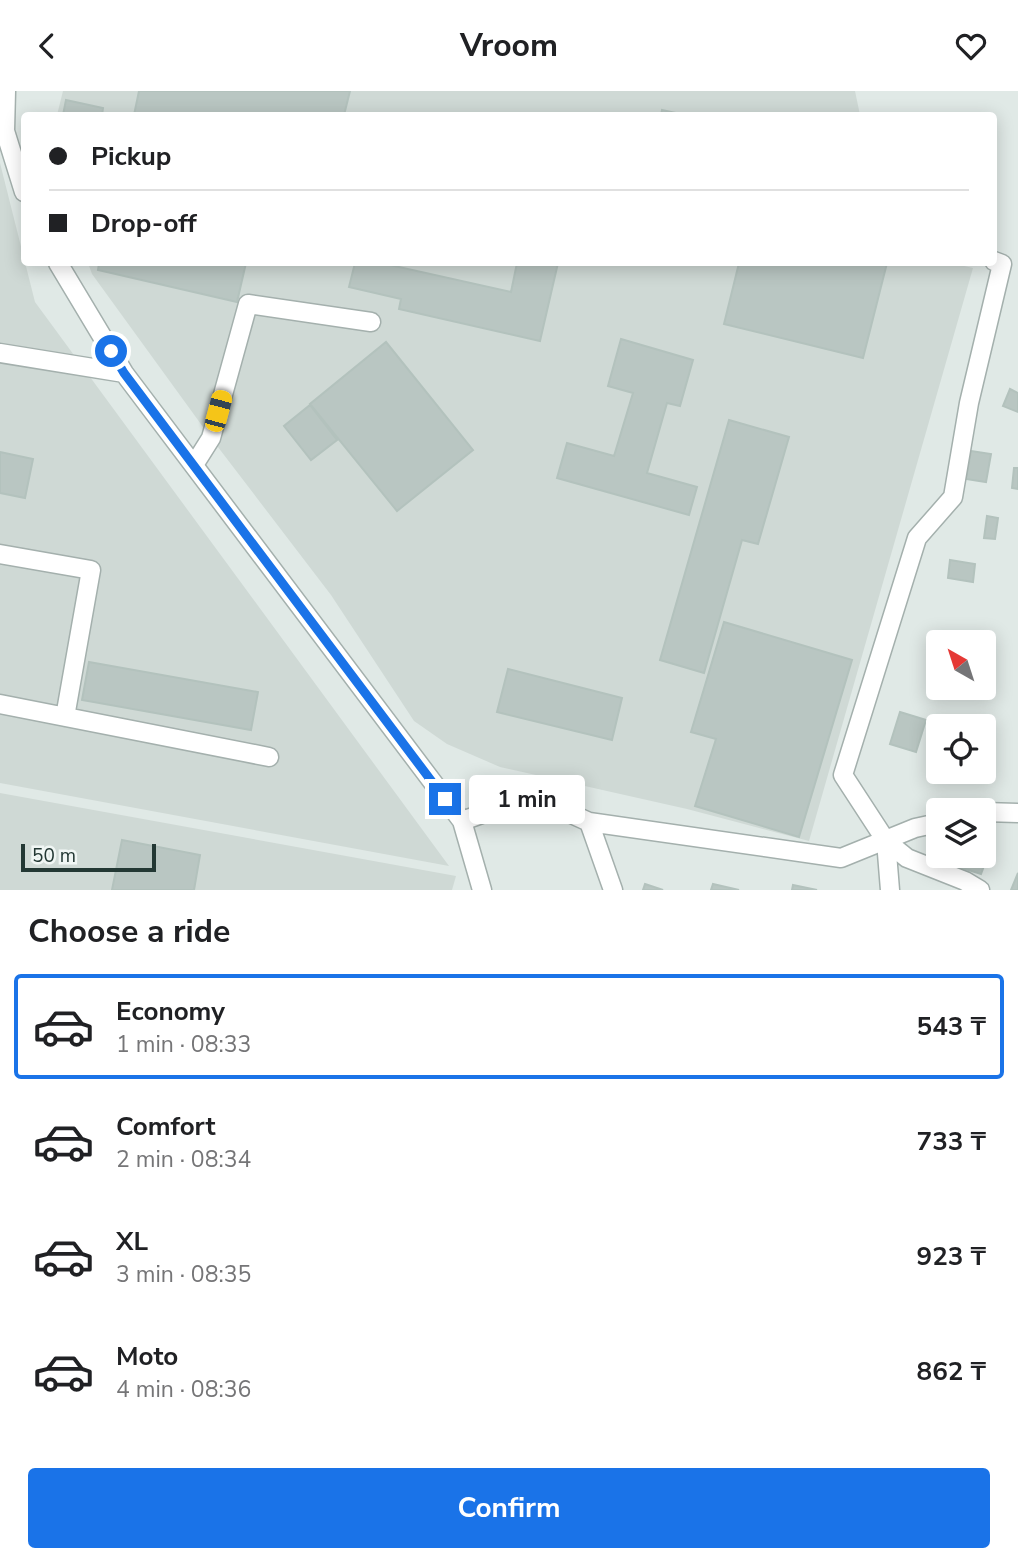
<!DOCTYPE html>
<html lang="en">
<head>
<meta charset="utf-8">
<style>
	:root { --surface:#fff; --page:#f6f6f6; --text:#202124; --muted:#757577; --line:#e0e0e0; --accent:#1a73e8 }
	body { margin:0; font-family:"Nunito Sans",sans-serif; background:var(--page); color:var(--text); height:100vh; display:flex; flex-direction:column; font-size:26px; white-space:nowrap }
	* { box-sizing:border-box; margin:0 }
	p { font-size:23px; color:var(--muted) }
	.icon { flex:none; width:38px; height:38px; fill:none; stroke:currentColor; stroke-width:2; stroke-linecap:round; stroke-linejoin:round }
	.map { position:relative; height:799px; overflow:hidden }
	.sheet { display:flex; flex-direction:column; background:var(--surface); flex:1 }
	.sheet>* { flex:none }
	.top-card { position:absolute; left:21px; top:21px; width:976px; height:154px; border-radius:7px; box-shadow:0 4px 18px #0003; display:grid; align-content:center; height:154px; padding:0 28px; background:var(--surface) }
	.needle { width:46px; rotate:321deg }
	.buttons { position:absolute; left:926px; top:539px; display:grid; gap:14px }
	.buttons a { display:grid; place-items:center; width:70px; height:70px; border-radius:7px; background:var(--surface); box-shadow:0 4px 18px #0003; font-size:35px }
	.scale { position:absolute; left:21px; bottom:18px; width:135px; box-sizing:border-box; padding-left:7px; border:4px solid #233834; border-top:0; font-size:19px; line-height:24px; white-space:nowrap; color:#233834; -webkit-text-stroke:5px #f0f6f4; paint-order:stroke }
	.end { position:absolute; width:32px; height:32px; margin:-16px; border:9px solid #1a73e8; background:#fff; box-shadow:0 0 0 4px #fff }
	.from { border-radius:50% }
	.bubble { position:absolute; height:49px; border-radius:7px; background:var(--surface); box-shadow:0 4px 18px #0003; font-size:23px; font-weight:700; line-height:49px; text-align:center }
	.car { position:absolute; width:21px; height:42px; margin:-21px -10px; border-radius:9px; box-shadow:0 0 5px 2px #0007; background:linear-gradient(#f5c518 24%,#345 0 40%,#f5c518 0 76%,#345 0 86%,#f5c518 0) }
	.top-card b { display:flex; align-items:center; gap:24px; height:66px; font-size:26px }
	.top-card b+b { border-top:2px solid var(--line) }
	.top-card i { width:18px; height:18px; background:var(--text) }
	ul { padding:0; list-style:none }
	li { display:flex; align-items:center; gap:21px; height:105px; margin:0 14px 10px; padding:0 14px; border:4px solid transparent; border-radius:7px }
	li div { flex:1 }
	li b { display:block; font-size:26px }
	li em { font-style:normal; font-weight:700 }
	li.active { border-color:var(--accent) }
	li>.icon { width:63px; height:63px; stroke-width:1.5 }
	h2 { padding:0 28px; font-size:32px; line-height:84px }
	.primary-button { display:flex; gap:14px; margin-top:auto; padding:14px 28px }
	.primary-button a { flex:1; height:80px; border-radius:7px; background:var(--accent); color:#fff; font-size:28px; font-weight:700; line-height:80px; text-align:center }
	header { display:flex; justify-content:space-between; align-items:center; height:91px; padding:0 28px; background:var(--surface); font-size:32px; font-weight:700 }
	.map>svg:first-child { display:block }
	.built { fill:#cfd9d5 }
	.building { fill:#b9c6c2; stroke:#b3c2bd; stroke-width:2 }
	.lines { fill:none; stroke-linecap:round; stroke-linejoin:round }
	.minor-casing { stroke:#a4b0ad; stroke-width:21 }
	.minor { stroke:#fff; stroke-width:18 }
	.route { stroke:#1a73e8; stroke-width:9 }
</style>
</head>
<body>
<header><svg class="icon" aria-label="back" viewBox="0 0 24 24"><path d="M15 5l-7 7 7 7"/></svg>Vroom<svg class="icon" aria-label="heart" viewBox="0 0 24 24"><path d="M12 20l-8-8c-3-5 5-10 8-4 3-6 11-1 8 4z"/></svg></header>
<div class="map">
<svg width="1018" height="799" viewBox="0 0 1018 799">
	<rect width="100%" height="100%" fill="#e0e9e6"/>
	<path class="built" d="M63 0H855L860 24H57Z
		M0 72 35 211 449 775 0 692Z
		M88 172H951L973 177 809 750 687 718 500 676 447 653 414 630 331 504 211 347 92 183Z
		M0 702 456 785 452 799H0Z"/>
	<path class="building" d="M139 0H350L344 24H134Z
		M66 9 103 17 102 24H63Z
		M662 19 685 24H661Z
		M99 172H246L237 211 98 179Z
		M355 172H381L511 201 517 172H558L540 250 399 218 401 208 349 196Z
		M739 172H887L863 267 724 233Z
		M621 248 693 269 680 315 667 312 647 382 697 396 689 424 557 387 567 352 614 365 633 302 608 295Z
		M386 251 473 359 397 420 310 313Z
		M1010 298 1018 302V321L1003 315Z
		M310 314 337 349 311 369 284 335Z
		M729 329 789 346 758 453 742 449 704 582 660 569Z
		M971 360 991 363 986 391 966 388Z
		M0 361 33 368 25 407 0 402Z
		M1014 377H1018V398L1012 397Z
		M987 425 998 427 995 448 984 447Z
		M950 469 975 473 973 491 948 487Z
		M724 531 852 569 799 746 695 715 716 648 691 641Z
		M89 571 258 601 251 639 82 609Z
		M508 578 622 607 612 649 497 621Z
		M900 621 926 629 916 661 890 653Z
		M122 749 200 764 194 799H112Z
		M984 762 988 764 981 783 959 776 962 765Z
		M1018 782V799H1011Z
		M645 793 663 799H643Z
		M713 793 739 799H711Z
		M793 794 817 799H792Z"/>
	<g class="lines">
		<g class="minor-casing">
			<path id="minor" d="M6 0 5 40 24 101
				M58 172 124 282 462 730 482 799
				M0 262 124 282
				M194 374 211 347 248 213 371 231
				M0 463 91 479 65 626
				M0 613 269 666
				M984 721 1018 722
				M462 730 532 705 589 731 841 767 915 737 938 732
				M589 731 613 799
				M886 750 843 684 917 447 953 406 969 312 1002 173 994 170
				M890 799 886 750 907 767 965 790 980 799"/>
		</g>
		<use href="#minor" class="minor"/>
	</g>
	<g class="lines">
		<path class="route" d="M111 260 124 282 445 708"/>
	</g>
</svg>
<div class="buttons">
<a><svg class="needle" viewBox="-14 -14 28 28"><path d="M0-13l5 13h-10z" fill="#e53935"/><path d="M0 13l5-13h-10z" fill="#757577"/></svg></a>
<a><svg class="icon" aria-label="locate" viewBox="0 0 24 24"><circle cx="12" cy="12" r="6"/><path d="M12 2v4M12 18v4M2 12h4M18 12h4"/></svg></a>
<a><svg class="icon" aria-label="layers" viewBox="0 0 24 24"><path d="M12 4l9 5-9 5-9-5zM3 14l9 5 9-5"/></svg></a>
</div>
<div class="scale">50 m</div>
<i class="end from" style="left:111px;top:260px"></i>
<i class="end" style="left:445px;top:708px"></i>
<div class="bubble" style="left:469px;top:684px;width:116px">1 min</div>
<i class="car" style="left:218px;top:320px;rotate:15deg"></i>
<div class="top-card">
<b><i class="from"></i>Pickup</b>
<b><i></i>Drop-off</b>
</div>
</div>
<section class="sheet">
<h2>Choose a ride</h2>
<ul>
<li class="active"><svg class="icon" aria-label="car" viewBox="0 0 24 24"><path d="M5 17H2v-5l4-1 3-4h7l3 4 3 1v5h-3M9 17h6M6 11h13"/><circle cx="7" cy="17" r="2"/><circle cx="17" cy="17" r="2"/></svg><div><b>Economy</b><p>1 min · 08:33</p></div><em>543 ₸</em></li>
<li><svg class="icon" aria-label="car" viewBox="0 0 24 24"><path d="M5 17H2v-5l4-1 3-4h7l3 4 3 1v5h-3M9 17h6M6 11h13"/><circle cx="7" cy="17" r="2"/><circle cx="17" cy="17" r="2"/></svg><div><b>Comfort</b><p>2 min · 08:34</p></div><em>733 ₸</em></li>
<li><svg class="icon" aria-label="car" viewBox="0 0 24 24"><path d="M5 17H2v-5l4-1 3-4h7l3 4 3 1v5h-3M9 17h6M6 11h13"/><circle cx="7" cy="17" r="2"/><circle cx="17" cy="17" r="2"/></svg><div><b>XL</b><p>3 min · 08:35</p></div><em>923 ₸</em></li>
<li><svg class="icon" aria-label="car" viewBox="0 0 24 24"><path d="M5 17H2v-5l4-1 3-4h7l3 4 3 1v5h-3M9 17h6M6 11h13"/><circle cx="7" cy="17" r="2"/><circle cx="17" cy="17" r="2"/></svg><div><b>Moto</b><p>4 min · 08:36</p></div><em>862 ₸</em></li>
</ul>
<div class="primary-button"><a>Confirm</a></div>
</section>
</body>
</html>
